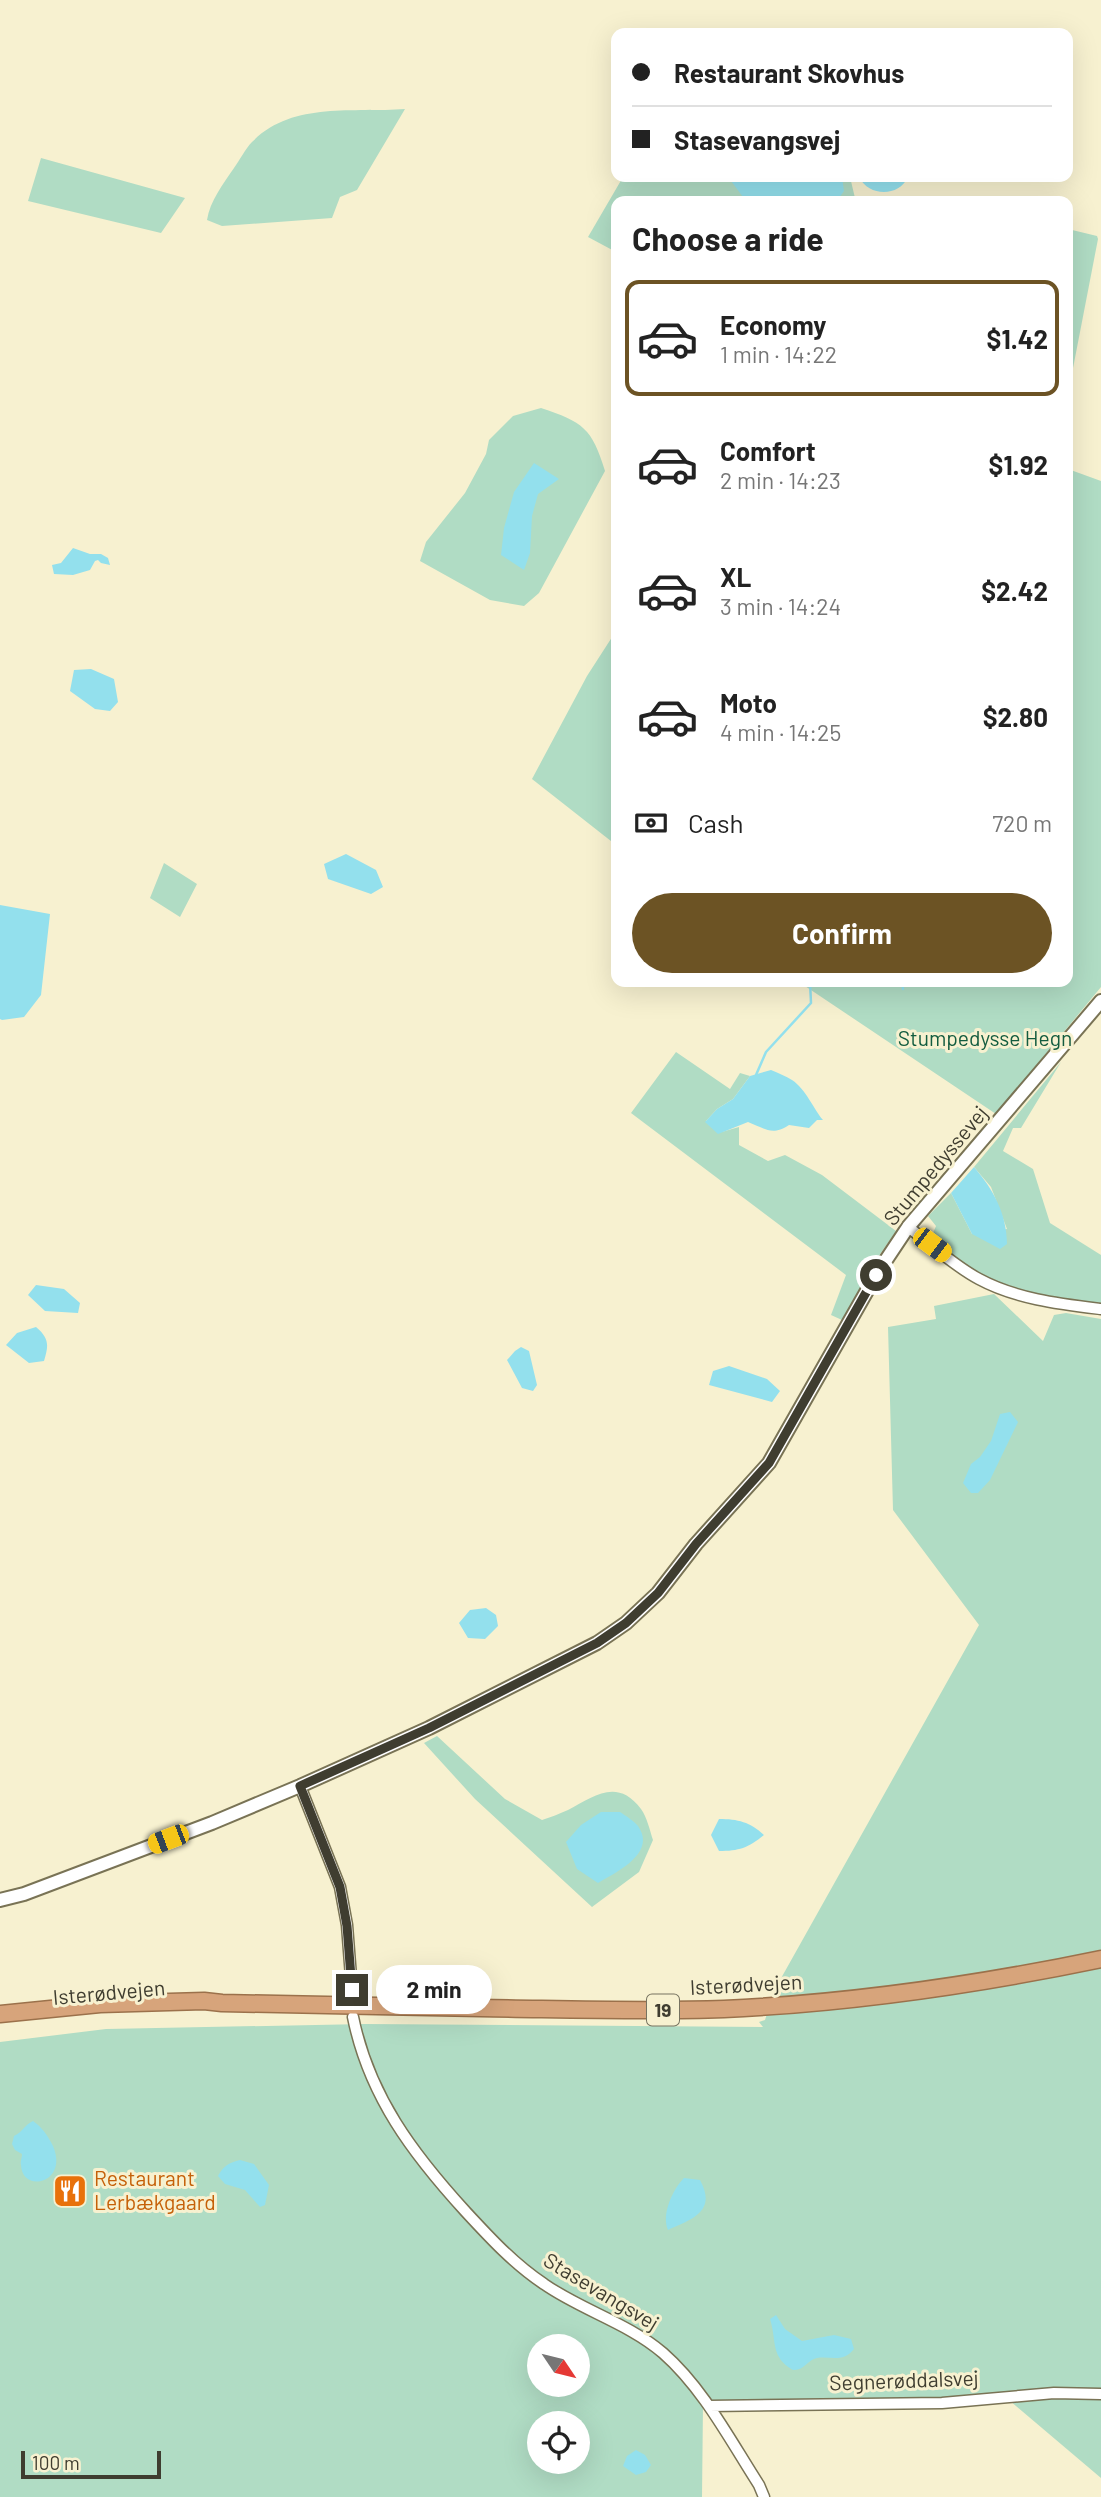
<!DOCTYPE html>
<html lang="en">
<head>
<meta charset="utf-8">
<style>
	:root { --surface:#fff; --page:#f6f6f6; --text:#222; --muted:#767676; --line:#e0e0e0; --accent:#6c5324 }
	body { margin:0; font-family:Barlow,sans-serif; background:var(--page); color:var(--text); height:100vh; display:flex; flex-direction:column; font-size:26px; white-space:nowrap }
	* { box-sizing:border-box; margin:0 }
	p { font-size:23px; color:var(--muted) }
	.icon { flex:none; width:38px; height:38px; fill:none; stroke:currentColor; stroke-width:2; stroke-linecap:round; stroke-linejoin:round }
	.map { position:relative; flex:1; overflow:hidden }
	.details { position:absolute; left:611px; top:196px; width:462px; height:791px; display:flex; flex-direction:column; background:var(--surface); border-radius:14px; box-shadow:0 7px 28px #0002 }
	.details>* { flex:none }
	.hud { position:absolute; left:611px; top:28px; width:462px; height:154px; border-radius:14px; box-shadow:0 7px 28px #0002; display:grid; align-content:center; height:154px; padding:0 21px; background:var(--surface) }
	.needle { width:46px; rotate:125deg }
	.tools { position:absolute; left:527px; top:2334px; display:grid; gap:14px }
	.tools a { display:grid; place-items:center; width:63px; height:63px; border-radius:50%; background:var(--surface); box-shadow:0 7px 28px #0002; font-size:35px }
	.scale { position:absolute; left:21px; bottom:18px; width:140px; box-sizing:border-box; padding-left:7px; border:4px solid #3f3d30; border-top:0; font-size:19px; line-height:24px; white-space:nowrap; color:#3f3d30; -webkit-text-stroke:5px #f7f1d0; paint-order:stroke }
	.end { position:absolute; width:32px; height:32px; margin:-16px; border:9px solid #3f3d30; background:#fff; box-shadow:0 0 0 4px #fff }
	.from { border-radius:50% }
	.bubble { position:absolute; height:49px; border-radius:24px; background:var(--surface); box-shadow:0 7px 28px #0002; font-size:23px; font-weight:700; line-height:49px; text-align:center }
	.car { position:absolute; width:21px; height:42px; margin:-21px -10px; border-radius:9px; box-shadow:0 0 5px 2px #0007; background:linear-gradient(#f5c518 24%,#345 0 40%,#f5c518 0 76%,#345 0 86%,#f5c518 0) }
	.hud b { display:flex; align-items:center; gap:24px; height:66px; font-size:26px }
	.hud b+b { border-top:2px solid var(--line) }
	.hud i { width:18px; height:18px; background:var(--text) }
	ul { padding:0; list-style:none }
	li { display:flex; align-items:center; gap:21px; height:116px; margin:0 14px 10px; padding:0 7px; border:4px solid transparent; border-radius:14px }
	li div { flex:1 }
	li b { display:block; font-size:26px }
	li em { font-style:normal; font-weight:700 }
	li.active { border-color:var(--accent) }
	li>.icon { width:63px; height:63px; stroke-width:1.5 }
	h2 { padding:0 21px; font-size:32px; line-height:84px }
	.pay { display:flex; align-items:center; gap:18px; height:77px; padding:0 21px; font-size:26px }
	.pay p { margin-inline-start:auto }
	.button { display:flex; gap:14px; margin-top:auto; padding:14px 21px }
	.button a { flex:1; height:80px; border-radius:42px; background:var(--accent); color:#fff; font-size:28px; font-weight:700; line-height:80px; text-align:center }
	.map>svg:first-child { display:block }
	.green { fill:#b0dcc4; fill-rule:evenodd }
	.water { fill:#93e0ed }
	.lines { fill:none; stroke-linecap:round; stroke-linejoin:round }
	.stream { stroke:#93e0ed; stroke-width:2.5 }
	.minor-casing { stroke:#797355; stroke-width:13 }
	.tertiary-casing { stroke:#797355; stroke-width:16 }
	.trunk-casing { stroke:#9b714b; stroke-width:19 }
	.minor { stroke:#fff; stroke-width:10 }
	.tertiary { stroke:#fff; stroke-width:12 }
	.trunk { stroke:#d7a47b; stroke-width:16 }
	.route { stroke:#3f3d30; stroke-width:9 }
	.labels { text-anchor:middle; stroke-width:6; stroke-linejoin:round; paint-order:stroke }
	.shield { fill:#f7f1d0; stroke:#767360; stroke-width:2 }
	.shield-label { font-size:19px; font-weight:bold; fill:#3f3d30 }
	.park-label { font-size:21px; fill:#135c3f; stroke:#f7f1d0 }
	.street-label { font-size:21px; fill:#3f3d30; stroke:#f7f1d0 }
	.food-label { font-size:21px; fill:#c56008; stroke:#f7f1d0; text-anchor:start }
</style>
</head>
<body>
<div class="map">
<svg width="1101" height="2497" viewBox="0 0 1101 2497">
	<rect width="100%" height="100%" fill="#f7f1d0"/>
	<path class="green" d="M405 109 357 190 340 197 332 218 222 226 207 220C210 201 223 184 234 168 240 160 245 149 252 142 292 101 353 113 405 109Z
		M41 158 185 198 161 233 28 201Z
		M623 177H850L855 198 850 201H616V252L588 237Z
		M1068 229 1097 236 1098 239 1068 394Z
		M541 408C583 422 592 428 605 471L539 593 524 606 490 600 420 561 426 542 465 493 486 454 489 440 513 416Z
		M1068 469 1101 481V987L996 1114 799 982H1068Z
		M616 631V845L532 779 587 676Z
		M164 863 197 884 180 917 150 898Z
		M676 1052 730 1089 740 1073 750 1076 733 1099 717 1109 706 1121 718 1133 739 1127V1145L768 1161 785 1155 822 1175 896 1231 874 1263 842 1320 831 1315 846 1275 631 1113Z
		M1061 1062 1021 1128H1013L1003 1151 1033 1169 1050 1223 1101 1255V1303C1063 1299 1012 1294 979 1275 962 1265 947 1250 931 1238L936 1226 928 1216 951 1193 972 1234 1007 1229 991 1187 974 1167Z
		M994 1294 1043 1341 1054 1315 1066 1313 1101 1319V2478L1009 2400 703 2404 702 2497H0V2042L106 2029 365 2024 763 2027 759 2022 765 2020 775 1989 979 1625 893 1510 888 1327 936 1319 934 1306ZM539 2347H578V2385H539ZM539 2424H578V2462H539Z
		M437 1736 505 1799 542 1820C551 1817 559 1814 568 1810 593 1797 617 1777 641 1809 647 1817 650 1831 653 1840L639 1872 592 1907 475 1799 424 1743Z"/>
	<path class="water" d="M728 177H842L844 191 837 201H746Z
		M859 177H908C899 197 869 197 859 177Z
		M534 463 559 479 538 494 532 516 530 553 524 570 501 555 504 528 514 492Z
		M73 548 90 554H101L108 558 110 565 101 563 98 560 95 561 90 570 73 575 54 574 52 565 61 563Z
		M91 669 114 679 118 702 110 711 95 709 70 691 74 670Z
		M346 854 376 870 383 887 371 894 328 879 324 864Z
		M0 905 50 914 41 995 24 1017 2 1020 0 1019Z
		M771 1070C778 1073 786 1076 792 1080 806 1089 814 1110 823 1120H817L809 1128 789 1125C772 1136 766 1129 748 1122L718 1134 705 1122 717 1109 733 1099 750 1076Z
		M974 1167C993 1189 1007 1214 1007 1244L1000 1249 972 1234 951 1193Z
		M36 1285 64 1289 80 1303 78 1313 45 1311 28 1295Z
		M36 1327C49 1338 49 1345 44 1361L29 1363 6 1345 17 1333Z
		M521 1347 529 1351 537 1385 533 1391 522 1388 507 1360 515 1351Z
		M729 1366 767 1379 780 1391 772 1402 709 1385 713 1371Z
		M1010 1412 1018 1422 990 1480 978 1493H971L963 1483 971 1464 980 1457 991 1441 1000 1414Z
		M486 1608 496 1615 498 1626 485 1639 468 1638 459 1623 470 1610Z
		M601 1812H620C626 1816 634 1821 638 1826 657 1853 617 1872 598 1883L577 1869 566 1842 581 1825Z
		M719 1819C738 1819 750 1822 764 1835 748 1848 739 1851 719 1851L711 1835Z
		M33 2121C42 2127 48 2136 53 2146 69 2183 22 2194 21 2165 20 2161 22 2158 22 2154L15 2150 12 2144 14 2136C23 2132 24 2125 33 2121Z
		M240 2160 254 2164 269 2185 265 2205 260 2207 245 2190 225 2184 218 2176C224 2165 229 2163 240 2160Z
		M684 2178 700 2180C717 2211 693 2219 668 2230 661 2215 673 2189 684 2178Z
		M776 2315 785 2329 802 2341 834 2335 851 2339 854 2349C843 2363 831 2356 817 2358 807 2360 804 2371 793 2370 770 2357 777 2341 770 2319Z
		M636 2450 645 2455 651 2465 646 2472 636 2475 623 2466 627 2456Z"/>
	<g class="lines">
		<path class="stream" d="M902 982 903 989
			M756 1075 766 1052 811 1003 810 982"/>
		<g class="minor-casing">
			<path id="minor" d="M908 1227C931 1244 954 1266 979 1279 1016 1299 1060 1304 1101 1309
				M300 1786 340 1887 347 1925 352 1990
				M353 2017C369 2096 413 2154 466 2212 490 2238 514 2264 544 2284 581 2310 628 2323 663 2353 703 2388 730 2440 759 2485L764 2497
				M709 2406 942 2403 1054 2393 1101 2394"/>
		</g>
		<g class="tertiary-casing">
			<path id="tertiary" d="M0 1900 24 1894 212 1823 300 1786 429 1728 597 1643 626 1623 658 1593 696 1544 769 1463 876 1275 908 1227 1101 1001"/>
		</g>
		<g class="trunk-casing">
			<path id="trunk" d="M0 2014 100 2004 204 2001 222 2003C308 2005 395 2006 481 2008 562 2009 643 2012 724 2009 851 2003 976 1985 1101 1959"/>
		</g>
		<use href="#minor" class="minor"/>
		<use href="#tertiary" class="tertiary"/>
		<use href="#trunk" class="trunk"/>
	</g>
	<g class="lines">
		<path class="route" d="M352 1990 347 1926 340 1887 300 1786 429 1728 597 1643 626 1623 658 1593 696 1544 769 1463 876 1275"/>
	</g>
	<defs>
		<g id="restaurant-square" transform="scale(1.75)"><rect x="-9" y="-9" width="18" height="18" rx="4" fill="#e8710a" stroke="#f7f1d0"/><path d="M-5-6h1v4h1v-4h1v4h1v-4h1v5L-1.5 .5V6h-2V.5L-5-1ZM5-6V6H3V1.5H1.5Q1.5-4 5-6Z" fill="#fff"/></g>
	</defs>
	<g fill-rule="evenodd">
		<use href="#restaurant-square" x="70" y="2191"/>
	</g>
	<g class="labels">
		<rect class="shield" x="647" y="1994.5" width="32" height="31" rx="5"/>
		<g class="shield-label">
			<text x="663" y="2017">19</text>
		</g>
		<g class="park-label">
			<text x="985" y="1046">Stumpedysse Hegn</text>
		</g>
		<g class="street-label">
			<text transform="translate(936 1166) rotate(-50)" y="7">Stumpedyssevej</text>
			<text transform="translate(746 1985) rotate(-3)" y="7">Isterødvejen</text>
			<text transform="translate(109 1993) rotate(-5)" y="7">Isterødvejen</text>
			<text transform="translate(601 2292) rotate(31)" y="7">Stasevangsvej</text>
			<text transform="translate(904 2381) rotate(-2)" y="7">Segnerøddalsvej</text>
		</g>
		<g class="food-label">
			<text x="94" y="2186">Restaurant<tspan x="94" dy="24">Lerbækgaard</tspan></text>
		</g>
	</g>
</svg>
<div class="tools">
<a><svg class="needle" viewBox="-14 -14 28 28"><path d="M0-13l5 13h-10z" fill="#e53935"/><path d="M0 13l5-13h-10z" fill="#767676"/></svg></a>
<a><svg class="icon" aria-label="locate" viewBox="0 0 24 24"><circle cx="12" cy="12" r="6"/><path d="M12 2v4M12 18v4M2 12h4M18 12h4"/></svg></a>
</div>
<div class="scale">100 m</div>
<i class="end from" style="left:876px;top:1275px"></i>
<i class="end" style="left:352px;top:1990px"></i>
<div class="bubble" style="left:376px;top:1965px;width:116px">2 min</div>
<i class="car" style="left:932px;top:1245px;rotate:127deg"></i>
<i class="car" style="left:168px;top:1839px;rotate:249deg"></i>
<div class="hud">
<b><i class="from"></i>Restaurant Skovhus</b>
<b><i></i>Stasevangsvej</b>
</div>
<section class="details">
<h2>Choose a ride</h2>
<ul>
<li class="active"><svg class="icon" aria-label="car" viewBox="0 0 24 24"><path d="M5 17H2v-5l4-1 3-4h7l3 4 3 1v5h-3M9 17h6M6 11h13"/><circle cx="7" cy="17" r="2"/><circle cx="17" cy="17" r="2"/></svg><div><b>Economy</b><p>1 min · 14:22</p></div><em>$1.42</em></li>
<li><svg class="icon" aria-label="car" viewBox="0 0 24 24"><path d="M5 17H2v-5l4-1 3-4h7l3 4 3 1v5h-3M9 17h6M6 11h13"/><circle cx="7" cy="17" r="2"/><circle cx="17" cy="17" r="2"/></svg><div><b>Comfort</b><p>2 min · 14:23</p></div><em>$1.92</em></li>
<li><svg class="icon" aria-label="car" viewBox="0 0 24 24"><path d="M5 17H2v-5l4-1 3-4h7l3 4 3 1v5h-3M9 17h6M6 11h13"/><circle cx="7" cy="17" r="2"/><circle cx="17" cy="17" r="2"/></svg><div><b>XL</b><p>3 min · 14:24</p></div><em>$2.42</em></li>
<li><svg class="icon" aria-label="car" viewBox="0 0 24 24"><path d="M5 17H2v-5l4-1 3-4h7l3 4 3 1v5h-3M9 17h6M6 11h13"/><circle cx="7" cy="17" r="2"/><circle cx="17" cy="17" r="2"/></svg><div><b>Moto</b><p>4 min · 14:25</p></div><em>$2.80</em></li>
</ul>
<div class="pay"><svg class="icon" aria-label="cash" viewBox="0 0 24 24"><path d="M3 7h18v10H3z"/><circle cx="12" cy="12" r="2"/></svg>Cash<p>720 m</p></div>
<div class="button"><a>Confirm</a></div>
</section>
</div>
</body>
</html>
